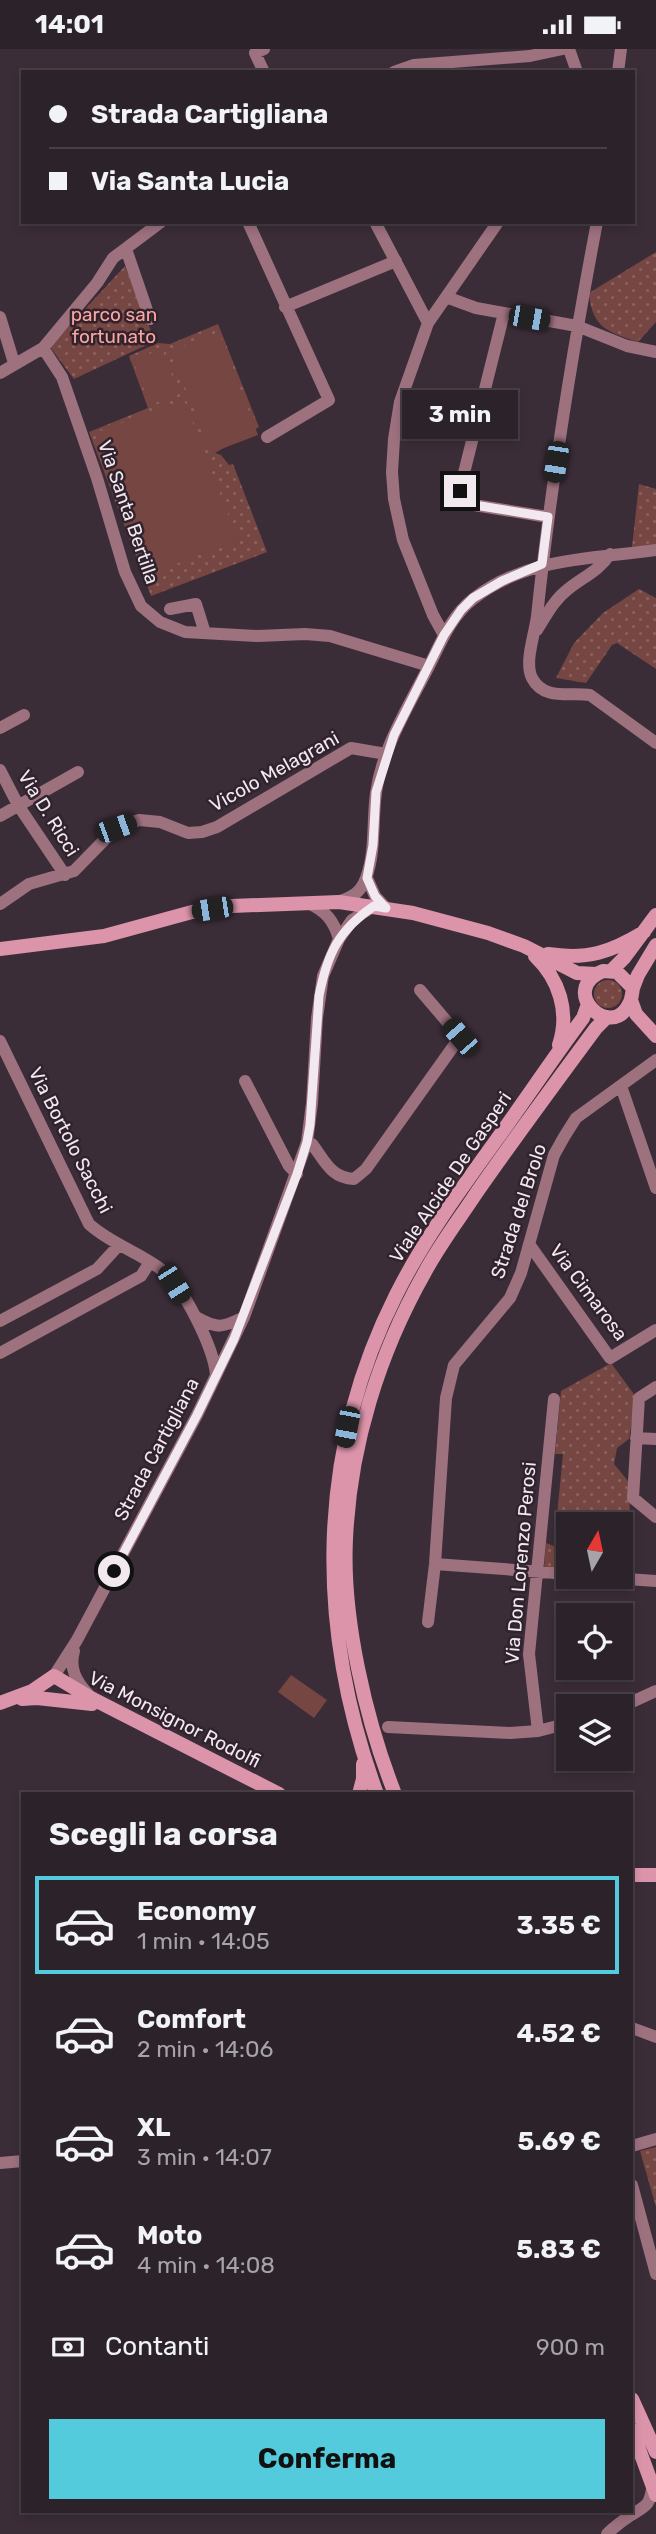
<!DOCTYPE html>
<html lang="it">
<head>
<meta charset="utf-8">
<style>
	:root { --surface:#2c222a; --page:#382f36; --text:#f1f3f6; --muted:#a6a4a8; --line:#483f47; --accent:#53cbdc }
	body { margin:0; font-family:Rubik,sans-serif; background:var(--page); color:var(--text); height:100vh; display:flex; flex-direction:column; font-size:26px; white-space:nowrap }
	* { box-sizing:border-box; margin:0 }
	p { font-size:23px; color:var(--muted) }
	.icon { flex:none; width:38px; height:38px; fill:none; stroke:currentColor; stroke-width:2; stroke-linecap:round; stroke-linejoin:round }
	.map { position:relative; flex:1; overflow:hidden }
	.panel { position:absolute; left:21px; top:1743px; width:612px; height:721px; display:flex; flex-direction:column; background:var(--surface); border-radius:0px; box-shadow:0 4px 10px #0003,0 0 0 2px var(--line) }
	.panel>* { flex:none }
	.hud { position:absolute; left:21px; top:21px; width:614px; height:154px; border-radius:0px; box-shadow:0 4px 10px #0003,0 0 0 2px var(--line); display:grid; align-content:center; height:154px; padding:0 28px; background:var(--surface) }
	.needle { width:46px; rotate:9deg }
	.tools { position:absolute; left:556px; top:1463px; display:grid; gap:14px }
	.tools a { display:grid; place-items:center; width:77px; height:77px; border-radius:0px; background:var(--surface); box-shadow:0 4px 10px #0003,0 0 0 2px var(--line); font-size:35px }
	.end { position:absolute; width:32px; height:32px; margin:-16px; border:9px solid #f2e9f0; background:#111; box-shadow:0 0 0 4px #111 }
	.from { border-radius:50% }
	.bubble { position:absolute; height:49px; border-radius:0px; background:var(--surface); box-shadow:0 4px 10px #0003,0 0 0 2px var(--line); font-size:23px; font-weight:700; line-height:49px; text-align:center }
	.car { position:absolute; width:21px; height:42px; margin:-21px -10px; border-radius:9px; box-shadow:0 0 5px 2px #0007; background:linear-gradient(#222 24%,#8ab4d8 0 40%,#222 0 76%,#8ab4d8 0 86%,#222 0) }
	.hud b { display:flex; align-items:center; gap:24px; height:66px; font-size:26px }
	.hud b+b { border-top:2px solid var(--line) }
	.hud i { width:18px; height:18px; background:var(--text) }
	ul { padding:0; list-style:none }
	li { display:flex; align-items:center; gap:21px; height:98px; margin:0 14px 10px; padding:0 14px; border:4px solid transparent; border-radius:0px }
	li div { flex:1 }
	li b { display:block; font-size:26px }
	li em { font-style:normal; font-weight:700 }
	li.on { border-color:var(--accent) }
	li>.icon { width:63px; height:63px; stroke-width:1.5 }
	h2 { padding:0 28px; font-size:32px; line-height:84px }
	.pay { display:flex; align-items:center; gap:18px; height:77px; padding:0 28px; font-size:26px }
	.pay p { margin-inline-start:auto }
	.cta { display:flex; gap:14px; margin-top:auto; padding:14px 28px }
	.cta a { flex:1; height:80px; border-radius:0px; background:var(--accent); color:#111; font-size:28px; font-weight:700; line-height:80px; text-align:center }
	.status { display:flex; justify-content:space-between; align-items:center; height:49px; padding:0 35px; background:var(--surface); direction:ltr }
	.status svg { height:19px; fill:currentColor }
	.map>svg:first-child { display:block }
	.grass { fill:url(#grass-dots) }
	.garden { fill:#764642 }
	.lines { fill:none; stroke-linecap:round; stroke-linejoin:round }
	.street { stroke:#9e717f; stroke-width:12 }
	.secondary { stroke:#db94aa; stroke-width:14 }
	.route { stroke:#f2e9f0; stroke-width:9 }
	.labels { text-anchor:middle; stroke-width:5; stroke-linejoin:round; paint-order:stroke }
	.park-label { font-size:19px; fill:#fba69f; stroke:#31232e }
	.street-label { font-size:19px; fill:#f2e9f0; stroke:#31232e }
</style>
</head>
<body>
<div class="status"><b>14:01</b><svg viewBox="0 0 49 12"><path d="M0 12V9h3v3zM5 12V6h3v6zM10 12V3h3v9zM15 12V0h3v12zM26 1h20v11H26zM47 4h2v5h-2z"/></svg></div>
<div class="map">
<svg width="656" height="2485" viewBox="0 0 656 2485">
	<defs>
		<pattern id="grass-dots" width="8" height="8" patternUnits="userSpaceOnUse" patternTransform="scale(1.75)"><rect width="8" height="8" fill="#764642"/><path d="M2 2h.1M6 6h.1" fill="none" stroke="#8a615e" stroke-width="1.8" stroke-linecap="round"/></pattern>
	</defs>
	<rect width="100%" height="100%" fill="#3b2d38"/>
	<path class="grass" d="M656 203V273L638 293C608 283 592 279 589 244Z
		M125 217 155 292 74 330 50 298Z
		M218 275 259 378 215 404 221 406 229 416 233 415 267 503 151 547 89 383 148 359 129 307 158 294 170 295Z
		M639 435 656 440V496L632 498Z
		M639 540 656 549V620L617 594 612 596 586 634 556 629 574 594 603 564Z
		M594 945a14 14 0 1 1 28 0a14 14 0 1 1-28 0Z
		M611 1314 636 1348 629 1390 617 1399 614 1415 628 1432 634 1527 621 1526V1475H569V1521L544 1519 546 1494 554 1497 563 1405H555L561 1342Z
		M656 2098V2158L640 2102Z"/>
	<path class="garden" d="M219 284 258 386 211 404 171 302Z
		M162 300 179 345 150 356 133 311Z
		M184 351 238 491 152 524 98 383Z
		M291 1626 327 1651 314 1669 278 1643Z"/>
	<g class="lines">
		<path class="street" d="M569 0 577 23
			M264 23 255 4 264 0
			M394 23 414 16 530 7 563 0
			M618 23 621 0
			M248 173 329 351 267 388
			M375 173 428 274
			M597 173C572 304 551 435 537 567 535 585 524 613 532 629 544 652 570 643 590 646L656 694
			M126 200 150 270
			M446 248 476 259 577 277 627 297 656 303
			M285 258 396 212
			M504 264 464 424 460 442 462 454 548 468
			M0 268 14 314
			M43 299 62 328 97 429 125 523 141 557 160 573 185 583 258 587 305 585 330 587 429 617
			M0 324 43 299 97 234 113 209 161 173
			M170 560 196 555 205 584
			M537 581C546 567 554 551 567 541 583 528 599 522 610 505
			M444 586 433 566 403 491 394 450 392 423 394 390 400 353 428 274 498 173
			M0 679 24 666
			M0 721 18 756 65 826
			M0 767 78 723
			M367 829 375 847 386 859
			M340 852C353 848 361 843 366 829 376 802 372 772 376 744 382 700 407 660 427 621 440 596 450 568 473 550 526 508 593 510 656 501
			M308 854C326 862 334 872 339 890
			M0 855 29 835 74 822 116 779 139 771 160 773 188 784 202 783 217 778 351 699 386 705
			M0 992 89 1175C111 1195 139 1203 162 1221 184 1238 213 1298 216 1325
			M245 1032 289 1117 297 1125
			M621 1037 656 1139
			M307 1093 312 1095C325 1112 331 1129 354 1130L366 1120 460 988 420 941
			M529 1195 610 1309 656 1281
			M196 1268C217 1280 222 1279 244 1268
			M0 1272 97 1220 119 1196
			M0 1304 141 1227 150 1213
			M656 1338 639 1349 633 1449 656 1468
			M636 1389 656 1390
			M435 1515 569 1525
			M598 1528 656 1532
			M428 1573 435 1515 446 1349 454 1316 510 1249 521 1224 554 1106 564 1088 576 1069 656 1011
			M74 1602C69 1619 76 1632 88 1645
			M54 1627 77 1591 197 1366 244 1268 307 1093 312 1054 317 969 323 927 339 890 352 871 374 857
			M621 1658 656 1642
			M388 1678 510 1684 538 1682 569 1674
			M538 1682 529 1605 554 1350
			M632 1979 656 1988
			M632 2097 656 2090
			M0 2114 23 2112
			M632 2136 656 2225
			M607 2485C614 2478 622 2472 631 2466 648 2456 650 2456 653 2434"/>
		<path class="secondary" d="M0 900 104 887 192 863 232 857 339 853 413 864 488 884 524 897 577 924 596 925
			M548 905C588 911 611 903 644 883
			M535 907C559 930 570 963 559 996
			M603 922 617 923 633 939C632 944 632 950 629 955 611 993 557 941 603 922Z
			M611 922 624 909 656 866
			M633 939 638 926 656 896
			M631 951 636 965 656 987
			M22 1650 37 1649 92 1655
			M0 1654 32 1642 54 1627 91 1649 279 1745
			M359 1745 363 1730V1715
			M377 1745C316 1579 316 1405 396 1246 424 1190 461 1140 497 1090 526 1050 553 1009 583 969L588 955
			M395 1745C366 1672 342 1569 346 1490 350 1397 379 1304 425 1223 440 1195 460 1169 477 1143 516 1087 556 1033 596 979L607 968
			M632 1826H656
			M632 2350 656 2403
			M632 2381 656 2446"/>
	</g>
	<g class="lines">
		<path class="route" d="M114 1522 197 1366 234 1290 297 1125 307 1093 310 1076 319 947C327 906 338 881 374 857L386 859 375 847 367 829 373 796 376 743 394 686 444 586 461 561 473 549 502 532 542 515 548 468 462 454 460 442"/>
	</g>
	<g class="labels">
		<g class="park-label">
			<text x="114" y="272">parco san<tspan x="114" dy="22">fortunato</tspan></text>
		</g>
		<g class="street-label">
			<text transform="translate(129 463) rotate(71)" y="7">Via Santa Bertilla</text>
			<text transform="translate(274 722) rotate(-29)" y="7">Vicolo Melagrani</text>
			<text transform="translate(49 764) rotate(58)" y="7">Via D. Ricci</text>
			<text transform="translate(71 1091) rotate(63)" y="7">Via Bortolo Sacchi</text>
			<text transform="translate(450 1128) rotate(-56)" y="7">Viale Alcide De Gasperi</text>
			<text transform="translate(518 1162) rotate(-72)" y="7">Strada del Brolo</text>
			<text transform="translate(589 1243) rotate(53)" y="7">Via Cimarosa</text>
			<text transform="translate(156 1400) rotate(-62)" y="7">Strada Cartigliana</text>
			<text transform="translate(520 1514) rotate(-85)" y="7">Via Don Lorenzo Perosi</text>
			<text transform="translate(175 1670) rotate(27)" y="7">Via Monsignor Rodolfi</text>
		</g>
	</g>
</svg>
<div class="tools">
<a><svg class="needle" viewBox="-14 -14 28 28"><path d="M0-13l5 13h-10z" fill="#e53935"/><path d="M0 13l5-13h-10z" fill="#a6a4a8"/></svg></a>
<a><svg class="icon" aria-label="locate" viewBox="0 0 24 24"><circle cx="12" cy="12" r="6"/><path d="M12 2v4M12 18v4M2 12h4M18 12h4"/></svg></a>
<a><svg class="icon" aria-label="layers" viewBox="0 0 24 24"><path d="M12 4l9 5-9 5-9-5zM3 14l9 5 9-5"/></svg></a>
</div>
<i class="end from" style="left:114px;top:1522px"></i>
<i class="end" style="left:460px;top:442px"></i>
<div class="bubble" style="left:402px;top:341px;width:116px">3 min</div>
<i class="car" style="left:529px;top:269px;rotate:100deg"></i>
<i class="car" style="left:556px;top:413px;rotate:189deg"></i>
<i class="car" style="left:116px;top:779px;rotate:70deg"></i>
<i class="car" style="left:212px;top:860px;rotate:261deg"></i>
<i class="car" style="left:460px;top:988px;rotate:319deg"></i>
<i class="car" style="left:174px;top:1235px;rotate:148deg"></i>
<i class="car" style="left:347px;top:1378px;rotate:191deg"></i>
<div class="hud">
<b><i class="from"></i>Strada Cartigliana</b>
<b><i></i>Via Santa Lucia</b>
</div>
<section class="panel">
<h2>Scegli la corsa</h2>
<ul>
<li class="on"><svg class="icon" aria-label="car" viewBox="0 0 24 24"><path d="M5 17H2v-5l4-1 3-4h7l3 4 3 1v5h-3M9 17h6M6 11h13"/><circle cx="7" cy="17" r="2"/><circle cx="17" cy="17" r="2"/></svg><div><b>Economy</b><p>1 min · 14:05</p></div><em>3.35 €</em></li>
<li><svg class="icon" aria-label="car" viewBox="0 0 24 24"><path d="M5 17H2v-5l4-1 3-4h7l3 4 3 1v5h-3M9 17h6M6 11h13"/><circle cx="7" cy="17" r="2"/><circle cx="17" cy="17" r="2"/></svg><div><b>Comfort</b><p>2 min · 14:06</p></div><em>4.52 €</em></li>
<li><svg class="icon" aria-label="car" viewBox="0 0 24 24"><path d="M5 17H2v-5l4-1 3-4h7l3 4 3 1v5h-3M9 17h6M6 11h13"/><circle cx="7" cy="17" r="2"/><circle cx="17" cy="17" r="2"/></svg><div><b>XL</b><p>3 min · 14:07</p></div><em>5.69 €</em></li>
<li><svg class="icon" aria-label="car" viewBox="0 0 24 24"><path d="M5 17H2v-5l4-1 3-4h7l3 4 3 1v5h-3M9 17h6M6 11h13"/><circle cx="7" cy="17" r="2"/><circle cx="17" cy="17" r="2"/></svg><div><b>Moto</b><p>4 min · 14:08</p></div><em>5.83 €</em></li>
</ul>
<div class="pay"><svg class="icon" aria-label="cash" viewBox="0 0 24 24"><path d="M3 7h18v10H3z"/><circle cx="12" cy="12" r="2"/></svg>Contanti<p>900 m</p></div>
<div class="cta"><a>Conferma</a></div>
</section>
</div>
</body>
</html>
